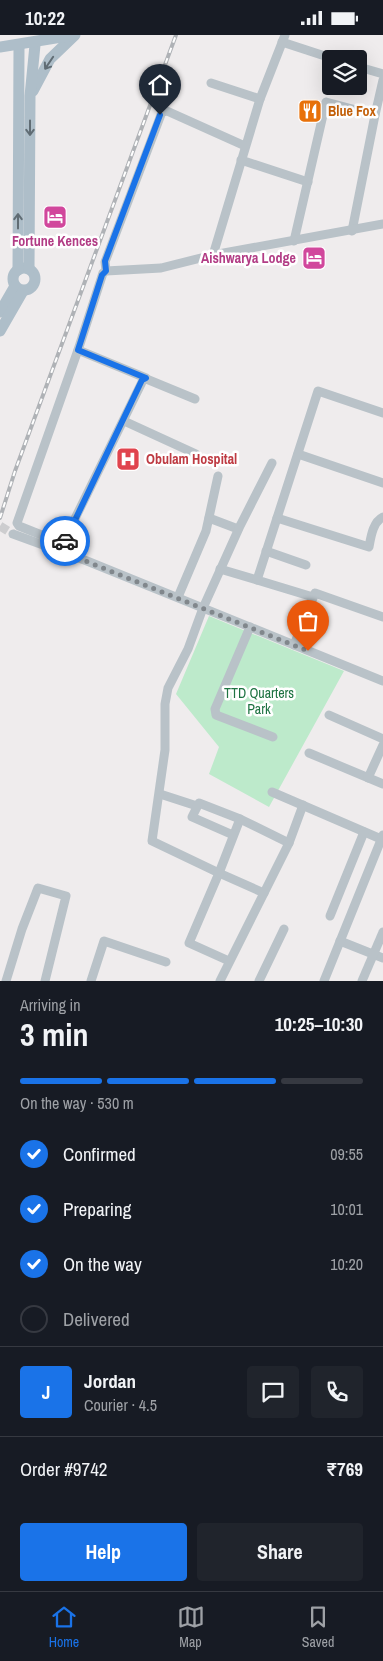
<!DOCTYPE html>
<meta charset="utf-8">
<style>
:root{--surface:#171b24;--page:#20242c;--text:#f1f3f6;--muted:#9ea1a6;--line:#363941;--accent:#1a73e8}
body{margin:0;font-family:"Archivo Narrow",sans-serif;background:var(--page);color:var(--text);height:100vh;display:flex;flex-direction:column;font-size:19px;white-space:nowrap}
*{box-sizing:border-box;margin:0}
p{font-size:16px;color:var(--muted)}
.icon{flex:none;width:28px;height:28px;fill:none;stroke:currentColor;stroke-width:2;stroke-linecap:round;stroke-linejoin:round}
.map{position:relative;height:946px;overflow:hidden}
.side{display:flex;flex-direction:column;background:var(--surface);flex:1}
.side>*{flex:none}
.buttons{position:absolute;left:322px;top:15px;display:grid;gap:10px}
.buttons a{display:grid;place-items:center;width:45px;height:45px;border-radius:5px;background:var(--surface);box-shadow:0 5px 20px #0002;font-size:25px}
.pin{position:absolute;display:grid;place-items:center;width:42px;height:42px;color:#fff;margin:-51px -21px;border-radius:50% 50% 50% 0;rotate:-45deg;box-shadow:0 0 5px #0007}
.pin .icon{rotate:45deg}
.courier{position:absolute;display:grid;place-items:center;width:50px;height:50px;margin:-25px;border:4px solid #1a73e8;border-radius:50%;background:#fff;color:#222;box-shadow:0 1px 6px #0007}
.head em{font-style:normal;font-weight:700}
.head div{display:flex;flex-direction:column-reverse}
.head{display:flex;align-items:center;justify-content:space-between;height:85px;padding:0 20px}
h1{font-size:32px;font-weight:700;line-height:38px}
.bar{display:grid;grid-template-columns:repeat(4,1fr);gap:8px 5px;align-content:center;height:60px;padding:0 20px}
.bar i{height:6px;border-radius:4px;background:var(--line)}
.bar .on{background:var(--accent)}
.bar p{grid-column:span 4}
.line{display:flex;align-items:center;gap:12px;padding:0 20px;border-top:1px solid var(--line)}
.line div{flex:1}
.round{display:grid;place-items:center;flex:none;width:52px;height:52px;border-radius:5px;background:var(--page)}
ol{padding:0 20px;list-style:none}
li{display:flex;align-items:center;gap:15px;height:55px}
li p{margin-inline-start:auto}
li .icon{padding:5px;border-radius:50%;background:var(--accent);color:#fff;stroke-width:4}
li:last-child{color:var(--muted)}
li i{width:28px;height:28px;border:2px solid var(--line);border-radius:50%}
.button{display:flex;gap:10px;margin-top:auto;padding:10px 20px}
.button a{flex:1;height:58px;border-radius:5px;background:var(--accent);color:#fff;font-size:20px;font-weight:700;line-height:58px;text-align:center}
.button a+a{background:var(--page);color:var(--text)}
.status{display:flex;justify-content:space-between;align-items:center;height:35px;padding:0 25px;background:var(--surface);direction:ltr}
.status svg{height:14px;fill:currentColor}
.tabs{display:flex;justify-content:space-around;align-items:center;height:70px;border-top:1px solid var(--line);background:var(--surface);font-size:14px;color:var(--muted)}
.tabs a{display:grid;justify-items:center;gap:2px}
.tabs .on{color:var(--accent)}
.map>svg:first-child{display:block}
.green{fill:#bdeacb}
.lines{fill:none;stroke-linecap:round;stroke-linejoin:round}
.minor-tunnel{stroke:#cdcdcf;stroke-width:9;stroke-dasharray:9 4.5;stroke-linecap:butt}
.minor{stroke:#b9c2c8;stroke-width:9}
.major{stroke:#aebec9;stroke-width:11}
.rail-casing{stroke:#afb2b6;stroke-width:4}
.rail{stroke:#fff;stroke-width:2;stroke-dasharray:5.5;stroke-linecap:butt}
.major-bridge{stroke:#aebec9;stroke-width:11}
.oneway{stroke:#606c74}
.done{stroke:#81878c;stroke-width:5;stroke-dasharray:0 9}
.route{stroke:#1a73e8;stroke-width:6}
.labels{text-anchor:middle;stroke-width:5;stroke-linejoin:round;paint-order:stroke}
.food-label{font-size:14px;font-weight:bold;fill:#c56008;stroke:#fff;text-anchor:start}
.hotel-label{font-size:14px;font-weight:bold;fill:#b23c85;stroke:#fff}
.health-label{font-size:14px;font-weight:bold;fill:#be3a42;stroke:#fff;text-anchor:start}
.park-label{font-size:14px;fill:#1e7342;stroke:#fff}
</style>
<div class="status"><b>10:22</b><svg viewBox="0 0 49 12"><path d="M0 12V9h3v3zM5 12V6h3v6zM10 12V3h3v9zM15 12V0h3v12zM26 1h20v11H26zM47 4h2v5h-2z"/></svg></div>
<div class="map">
<svg width="383" height="946" viewBox="0 0 383 946">
<rect width="100%" height="100%" fill="#efeced"/>
<path class="green" d="M209,581L344,636L269,772L209,739L219,712L176,659Z"/>
<g class="lines">
<path class="minor-tunnel" d="M0,491L13,499"/>
<g class="minor">
<path d="M282,7L334,24"/>
<path d="M359,32L383,39"/>
<path d="M211,48L260,64"/>
<path d="M241,125L308,147"/>
<path d="M352,196L375,80"/>
<path d="M294,206L326,67L375,80L383,45"/>
<path d="M213,220L260,64L285,0"/>
<path d="M106,236L105,227L162,77L167,76L245,111"/>
<path d="M78,315L146,343"/>
<path d="M124,386L196,419"/>
<path d="M298,419L383,448"/>
<path d="M209,483L238,494"/>
<path d="M277,483L369,512C371,501 373,487 383,482"/>
<path d="M13,499L87,526L383,646"/>
<path d="M63,508L144,343L195,364"/>
<path d="M266,516L306,530"/>
<path d="M73,521V515L69,511L19,491L17,488L78,315L103,238L106,236L161,233L213,220L383,189"/>
<path d="M220,534L257,545"/>
<path d="M178,562L206,496L218,441"/>
<path d="M313,562L257,545L318,356L383,378"/>
<path d="M250,592L215,674L216,680L273,702"/>
<path d="M294,610L315,558L383,582"/>
<path d="M329,680L383,704"/>
<path d="M309,718L383,749"/>
<path d="M368,743L383,710"/>
<path d="M272,757L381,804"/>
<path d="M160,759L197,771"/>
<path d="M240,784L219,838L264,858"/>
<path d="M233,800L192,782L199,768L240,784L289,808"/>
<path d="M330,881L364,797"/>
<path d="M340,906L383,923"/>
<path d="M229,926L189,908L219,838L152,806L165,715V669L168,653L188,614L203,573L240,491L272,428"/>
<path d="M6,946L22,894L38,853L66,861L45,946"/>
<path d="M91,946L104,906L166,927"/>
<path d="M220,946L289,808L303,770"/>
<path d="M259,946L284,894"/>
<path d="M324,946L383,800"/>
<path d="M362,946L383,897"/>
</g>
<g class="major">
<path d="M33,56L50,24L75,0"/>
<circle cx="24" cy="244" r="11"/>
<path d="M29,234L30,61L35,10"/>
<path d="M18,235L19,12"/>
<path d="M0,277L15,251"/>
<path d="M0,296L23,256"/>
</g>
<g class="rail-casing">
<path id="rail" d="M0,483L15,436L176,0"/>
</g>
<use href="#rail" class="rail"/>
<path class="major-bridge" d="M0,12L74,0"/>
</g>
<defs><path id="oneway-shaft" d="M-6 0H5M1.5-3L5.5 0L1.5 3" fill="none" stroke-width="1.6" stroke-linecap="round" stroke-linejoin="round" transform="scale(1.25)"/></defs>
<g class="oneway">
<use href="#oneway-shaft" transform="translate(49 28) rotate(124)"/>
<use href="#oneway-shaft" transform="translate(30 93) rotate(90)"/>
<use href="#oneway-shaft" transform="translate(18 186) rotate(-90)"/>
</g>
<g class="lines">
<path class="done" d="M65,506L63,508L73,515V521L308,616"/>
<path class="route" d="M65,506L142,345L146,343L78,315L102,240L106,236L105,226L160,80"/>
</g>
<defs>
<g id="restaurant-square" transform="scale(1.25)"><rect x="-9" y="-9" width="18" height="18" rx="4" fill="#e8710a" stroke="#fff"/><path d="M-5-6h1v4h1v-4h1v4h1v-4h1v5L-1.5 .5V6h-2V.5L-5-1ZM5-6V6H3V1.5H1.5Q1.5-4 5-6Z" fill="#fff"/></g>
<g id="hotel-square" transform="scale(1.25)"><rect x="-9" y="-9" width="18" height="18" rx="4" fill="#d1479c" stroke="#fff"/><path d="M-6-4.5h1.5V1H6V5H4.5V3h-9V5H-6ZM-4 0a1.8 1.8 0 1 1 3.6 0ZM.5 0V-2.5h3Q6-2.5 6 0Z" fill="#fff"/></g>
<g id="hospital-square" transform="scale(1.25)"><rect x="-9" y="-9" width="18" height="18" rx="4" fill="#e0444e" stroke="#fff"/><path d="M-5-5h3v3.5h4V-5h3V5h-3V1.5h-4V5h-3Z" fill="#fff"/></g>
</defs>
<g fill-rule="evenodd">
<use href="#restaurant-square" x="310" y="76"/>
<use href="#hotel-square" x="55" y="182"/>
<use href="#hotel-square" x="314" y="223"/>
<use href="#hospital-square" x="128" y="424"/>
</g>
<g class="labels">
<g class="food-label">
<text x="328" y="81">Blue Fox</text>
</g>
<g class="hotel-label">
<text x="55" y="211">Fortune Kences</text>
<text x="296" y="228" text-anchor="end">Aishwarya Lodge</text>
</g>
<g class="health-label">
<text x="146" y="429">Obulam Hospital</text>
</g>
<g class="park-label">
<text x="259" y="663">TTD Quarters<tspan x="259" dy="16">Park</tspan></text>
</g>
</g>
</svg>
<div class="buttons">
<a><svg class="icon" aria-label="layers" viewBox="0 0 24 24"><path d="M12 4l9 5-9 5-9-5zM3 14l9 5 9-5"/></svg></a>
</div>
<div class="pin" style="left:308px;top:616px;background:#ea580c"><svg class="icon" aria-label="bag" viewBox="0 0 24 24"><path d="M5 8h14l-1 12H6zM9 8a3 3 0 0 1 6 0"/></svg></div>
<div class="pin" style="left:160px;top:80px;background:#1f2937"><svg class="icon" aria-label="home" viewBox="0 0 24 24"><path d="M3 11l9-7 9 7M6 9v11h12V9"/></svg></div>
<div class="courier" style="left:65px;top:506px"><svg class="icon" aria-label="car" viewBox="0 0 24 24"><path d="M5 17H2v-5l4-1 3-4h7l3 4 3 1v5h-3M9 17h6M6 11h13"/><circle cx="7" cy="17" r="2"/><circle cx="17" cy="17" r="2"/></svg></div>
</div>
<section class="side">
<div class="head"><div><h1>3 min</h1><p>Arriving in</p></div><em>10:25–10:30</em></div>
<div class="bar"><i class="on"></i><i class="on"></i><i class="on"></i><i></i><p>On the way · 530 m</p></div>
<ol>
<li><svg class="icon" aria-label="check" viewBox="0 0 24 24"><path d="M5 12l5 5 9-10"/></svg>Confirmed<p>09:55</p></li>
<li><svg class="icon" aria-label="check" viewBox="0 0 24 24"><path d="M5 12l5 5 9-10"/></svg>Preparing<p>10:01</p></li>
<li><svg class="icon" aria-label="check" viewBox="0 0 24 24"><path d="M5 12l5 5 9-10"/></svg>On the way<p>10:20</p></li>
<li><i></i>Delivered</li>
</ol>
<div class="line" style="height:90px"><b class="round" style="background:var(--accent);color:#fff">J</b><div><b>Jordan</b><p>Courier · 4.5</p></div><a class="round"><svg class="icon" aria-label="chat" viewBox="0 0 24 24"><path d="M4 5h16v11H9l-5 4z"/></svg></a><a class="round"><svg class="icon" aria-label="phone" viewBox="0 0 24 24"><path d="M5 4h4l2 5-3 2q2 4 5 5l2-3 5 2v4C11 20 4 13 5 4z"/></svg></a></div>
<div class="line" style="height:65px"><div>Order #9742</div><b>₹769</b></div>
<div class="button"><a>Help</a><a>Share</a></div>
</section>
<nav class="tabs">
<a class="on"><svg class="icon" aria-label="home" viewBox="0 0 24 24"><path d="M3 11l9-7 9 7M6 9v11h12V9"/></svg>Home</a>
<a><svg class="icon" aria-label="map" viewBox="0 0 24 24"><path d="M3 6l6-2 6 2 6-2v14l-6 2-6-2-6 2zM9 4v14M15 6v14"/></svg>Map</a>
<a><svg class="icon" aria-label="saved" viewBox="0 0 24 24"><path d="M7 4h10v16l-5-4-5 4z"/></svg>Saved</a>
</nav>
